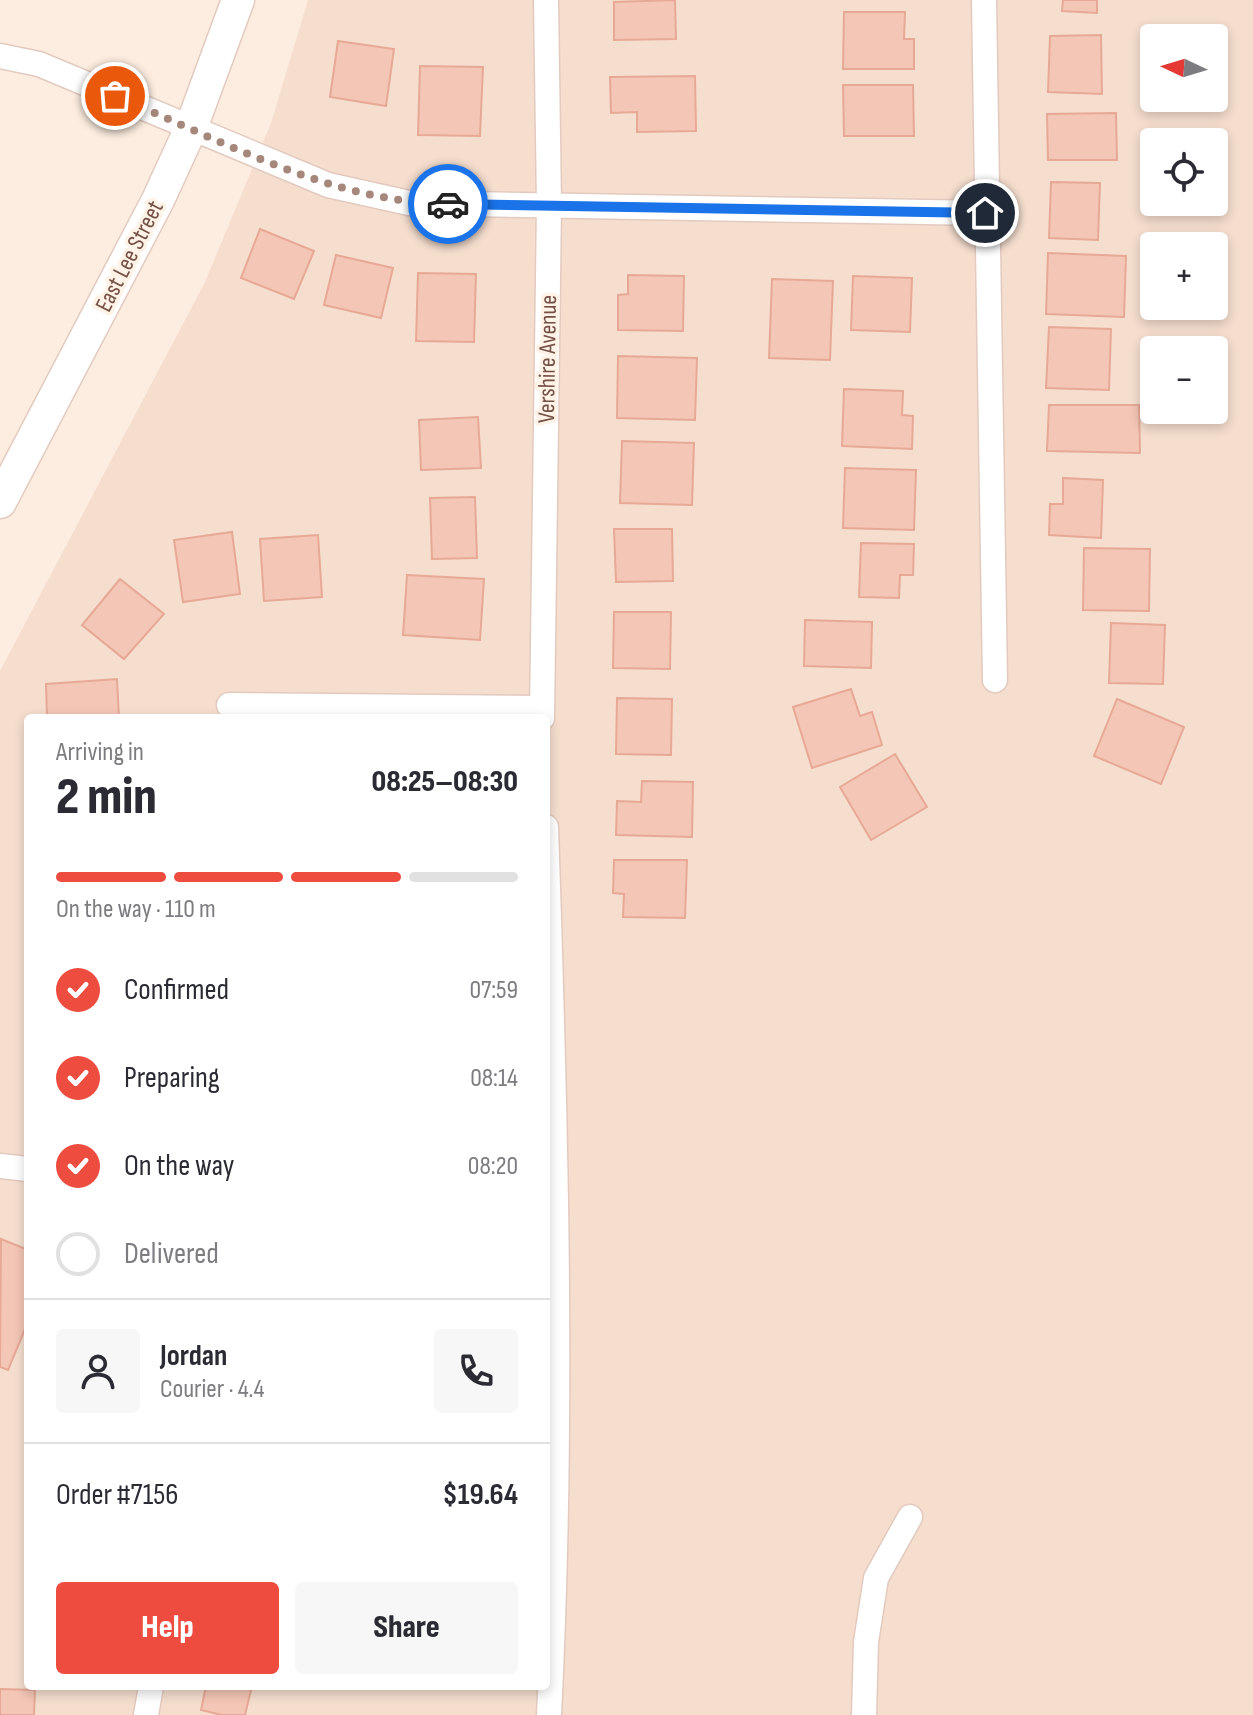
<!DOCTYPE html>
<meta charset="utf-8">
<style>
:root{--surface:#fff;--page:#f7f7f7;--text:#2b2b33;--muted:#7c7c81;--line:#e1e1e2;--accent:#ed4c3f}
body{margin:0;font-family:"Sofia Sans Condensed",sans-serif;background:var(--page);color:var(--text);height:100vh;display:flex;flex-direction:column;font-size:30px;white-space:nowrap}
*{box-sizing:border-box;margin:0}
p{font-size:26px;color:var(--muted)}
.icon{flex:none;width:44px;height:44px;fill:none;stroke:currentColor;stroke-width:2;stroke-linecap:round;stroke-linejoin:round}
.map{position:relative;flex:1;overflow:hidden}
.panel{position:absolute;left:24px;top:714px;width:526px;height:976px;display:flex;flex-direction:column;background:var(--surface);border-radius:8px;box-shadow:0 4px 12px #0003}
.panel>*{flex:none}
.needle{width:52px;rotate:274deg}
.controls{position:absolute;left:1140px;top:24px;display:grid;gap:16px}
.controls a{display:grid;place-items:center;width:88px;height:88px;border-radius:8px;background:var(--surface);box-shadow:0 4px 12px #0003;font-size:40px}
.pin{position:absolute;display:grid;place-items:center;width:68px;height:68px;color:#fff;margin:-34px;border:4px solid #fff;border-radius:50%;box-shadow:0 2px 8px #0007}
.courier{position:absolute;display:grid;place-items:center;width:80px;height:80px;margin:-40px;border:6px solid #1a73e8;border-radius:50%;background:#fff;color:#222;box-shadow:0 2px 10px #0007}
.overview em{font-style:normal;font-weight:800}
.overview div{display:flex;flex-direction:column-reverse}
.overview{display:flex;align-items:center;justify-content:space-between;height:136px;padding:0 32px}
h1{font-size:52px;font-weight:800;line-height:60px}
.bar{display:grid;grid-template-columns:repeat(4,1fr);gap:12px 8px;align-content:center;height:96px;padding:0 32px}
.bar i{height:10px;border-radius:6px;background:var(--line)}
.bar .selected{background:var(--accent)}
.bar p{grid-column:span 4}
.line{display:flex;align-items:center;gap:20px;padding:0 32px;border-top:2px solid var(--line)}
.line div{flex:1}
.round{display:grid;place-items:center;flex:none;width:84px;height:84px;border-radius:8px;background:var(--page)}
ol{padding:0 32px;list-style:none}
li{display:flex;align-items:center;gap:24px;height:88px}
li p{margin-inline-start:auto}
li .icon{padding:8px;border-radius:50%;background:var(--accent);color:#fff;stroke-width:4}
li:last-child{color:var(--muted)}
li i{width:44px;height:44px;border:4px solid var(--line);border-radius:50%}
.cta{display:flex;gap:16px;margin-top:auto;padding:16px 32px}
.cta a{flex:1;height:92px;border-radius:8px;background:var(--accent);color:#fff;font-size:32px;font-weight:800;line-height:92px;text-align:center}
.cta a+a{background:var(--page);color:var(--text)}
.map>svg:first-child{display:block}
.residential{fill:#f5dece;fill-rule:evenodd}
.building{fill:#f4c6b6;stroke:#e7a996;stroke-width:2}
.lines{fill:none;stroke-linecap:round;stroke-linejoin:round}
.minor-casing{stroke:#e3cabf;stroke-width:27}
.tertiary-casing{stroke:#e3cabf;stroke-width:35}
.minor{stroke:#fff;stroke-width:24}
.tertiary{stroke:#fff;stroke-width:32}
.done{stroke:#a5877c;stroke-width:8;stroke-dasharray:0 14.4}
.route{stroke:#1a73e8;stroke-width:10}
.labels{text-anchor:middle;stroke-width:7;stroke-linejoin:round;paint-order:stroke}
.street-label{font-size:24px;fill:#755046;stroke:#fff2e7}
</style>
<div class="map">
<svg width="1253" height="1715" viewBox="0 0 1253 1715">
<rect width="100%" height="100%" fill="#fdede0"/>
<path class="residential" d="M308,0H1253V1715H0V671L205,282L271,123ZM1154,38H1214V98H1154ZM1154,142H1214V202H1154ZM1154,246H1214V306H1154ZM1154,350H1214V410H1154ZM28,718H546V1686H28Z"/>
<g class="building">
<path d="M675,0L676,39L614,40V2Z"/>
<path d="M1063,0H1097V13L1062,11Z"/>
<path d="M844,12H905L904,39H914V69H843Z"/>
<path d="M1101,35L1102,94L1048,92L1050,36Z"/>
<path d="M338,41L394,49L386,106L330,97Z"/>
<path d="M420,66L483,67L480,136L418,135Z"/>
<path d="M695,76L696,131L637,132V112L611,113L610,77Z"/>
<path d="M843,85H913L914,136H844Z"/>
<path d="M1116,113L1117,160H1048L1047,114Z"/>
<path d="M1051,182L1100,183L1098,240L1049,238Z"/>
<path d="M260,229L314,251L294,299L241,278Z"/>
<path d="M1048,253L1126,256L1124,317L1046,314Z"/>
<path d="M336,255L393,268L381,318L324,305Z"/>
<path d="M418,273L476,274L474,342L416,341Z"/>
<path d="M628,275L684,276L683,331L618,330V295L628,294Z"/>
<path d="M853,276L912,278L910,332L851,330Z"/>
<path d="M772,279L833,281L830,360L769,358Z"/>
<path d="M1049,327L1111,329L1109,390L1046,388Z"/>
<path d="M618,356L697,358L695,420L617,418Z"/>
<path d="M844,389L903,391L902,415L913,416L912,449L842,446Z"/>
<path d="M1049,405H1139L1140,453L1047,451Z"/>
<path d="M478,417L481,468L421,470L419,420Z"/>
<path d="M622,441L694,443L692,505L620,503Z"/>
<path d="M845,468L916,470L914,530L843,528Z"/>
<path d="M1063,478L1103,480L1101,538L1049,535L1050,504H1063Z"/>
<path d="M475,497L477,558L432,559L430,498Z"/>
<path d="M614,529H672L673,581L616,582Z"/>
<path d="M232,532L240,594L183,602L174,540Z"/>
<path d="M318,535L322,597L264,601L260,539Z"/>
<path d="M861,543L914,544L913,575H900L899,598L859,597Z"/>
<path d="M1084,548L1150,549L1149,611L1083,610Z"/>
<path d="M407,575L484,579L480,640L403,635Z"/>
<path d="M120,579L164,614L124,659L82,625Z"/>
<path d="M614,612H671L670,669L613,668Z"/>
<path d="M805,620L872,622L871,668L804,666Z"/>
<path d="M1111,623L1165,625L1163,684L1109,683Z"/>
<path d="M117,679L119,718H47L46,684Z"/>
<path d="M851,689L860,716L872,712L882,745L812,768L793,707Z"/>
<path d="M617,698L672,699L671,755L616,754Z"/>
<path d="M1117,699L1184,727L1161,784L1094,756Z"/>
<path d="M895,754L927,807L871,840L840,787Z"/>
<path d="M642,781L693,782L692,837L616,835L617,801L641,802Z"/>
<path d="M614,860H687L685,918L623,917L624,894L613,893Z"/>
<path d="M1,1239L28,1250V1322L8,1370L0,1367Z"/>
<path d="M206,1686H252L245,1715H222L201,1710Z"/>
<path d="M0,1689L35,1690L34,1715H0Z"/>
</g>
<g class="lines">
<g class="minor-casing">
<g id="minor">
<path d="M984,0L995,680"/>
<path d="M0,56L39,64L328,185L409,203L985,213"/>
<path d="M229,705L542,708"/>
<path d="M542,718L549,205L546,0"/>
<path d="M546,827C556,1123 564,1419 549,1715"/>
<path d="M0,1166L28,1169"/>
<path d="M146,1715L151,1686"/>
<path d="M864,1715L866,1642L876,1578L910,1517"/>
</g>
</g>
<g class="tertiary-casing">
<path id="tertiary" d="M0,502L158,200L191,128L238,0"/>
</g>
<use href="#minor" class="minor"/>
<use href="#tertiary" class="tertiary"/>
</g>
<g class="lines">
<path class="done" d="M115,96C222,140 330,202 448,204"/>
<path class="route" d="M448,204L985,213"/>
</g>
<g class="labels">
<g class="street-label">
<text transform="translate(129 256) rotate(-63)" y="8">East Lee Street</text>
<text transform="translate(547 359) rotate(-89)" y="8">Vershire Avenue</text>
</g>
</g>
</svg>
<div class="controls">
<a><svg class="needle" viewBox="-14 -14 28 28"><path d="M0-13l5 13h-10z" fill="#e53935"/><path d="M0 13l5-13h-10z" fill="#7c7c81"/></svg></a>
<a><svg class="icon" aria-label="locate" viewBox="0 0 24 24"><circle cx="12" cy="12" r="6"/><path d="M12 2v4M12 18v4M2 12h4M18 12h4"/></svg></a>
<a>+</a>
<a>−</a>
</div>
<div class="pin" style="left:115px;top:96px;background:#ea580c"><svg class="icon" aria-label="bag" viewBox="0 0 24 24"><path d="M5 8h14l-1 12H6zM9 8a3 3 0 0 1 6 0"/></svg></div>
<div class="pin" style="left:985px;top:213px;background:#1f2937"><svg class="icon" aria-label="home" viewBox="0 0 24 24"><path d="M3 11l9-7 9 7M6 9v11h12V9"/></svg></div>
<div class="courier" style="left:448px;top:204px"><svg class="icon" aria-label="car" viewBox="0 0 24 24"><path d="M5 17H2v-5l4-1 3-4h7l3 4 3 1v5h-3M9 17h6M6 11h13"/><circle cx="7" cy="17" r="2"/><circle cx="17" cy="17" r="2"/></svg></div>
<section class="panel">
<div class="overview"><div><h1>2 min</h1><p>Arriving in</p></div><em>08:25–08:30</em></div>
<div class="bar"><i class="selected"></i><i class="selected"></i><i class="selected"></i><i></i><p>On the way · 110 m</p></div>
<ol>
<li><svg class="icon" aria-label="check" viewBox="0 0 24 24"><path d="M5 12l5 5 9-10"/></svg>Confirmed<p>07:59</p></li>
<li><svg class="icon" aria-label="check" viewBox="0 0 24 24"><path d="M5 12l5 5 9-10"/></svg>Preparing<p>08:14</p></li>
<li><svg class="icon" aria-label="check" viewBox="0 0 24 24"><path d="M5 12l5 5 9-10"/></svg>On the way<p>08:20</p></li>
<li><i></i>Delivered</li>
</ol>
<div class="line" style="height:144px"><a class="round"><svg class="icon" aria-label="person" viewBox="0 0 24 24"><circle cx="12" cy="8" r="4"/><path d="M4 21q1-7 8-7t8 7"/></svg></a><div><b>Jordan</b><p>Courier · 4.4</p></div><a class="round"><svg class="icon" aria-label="phone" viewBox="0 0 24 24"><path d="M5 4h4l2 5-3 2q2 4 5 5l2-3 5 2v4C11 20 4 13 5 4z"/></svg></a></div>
<div class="line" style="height:104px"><div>Order #7156</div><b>$19.64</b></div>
<div class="cta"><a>Help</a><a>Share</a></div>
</section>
</div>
